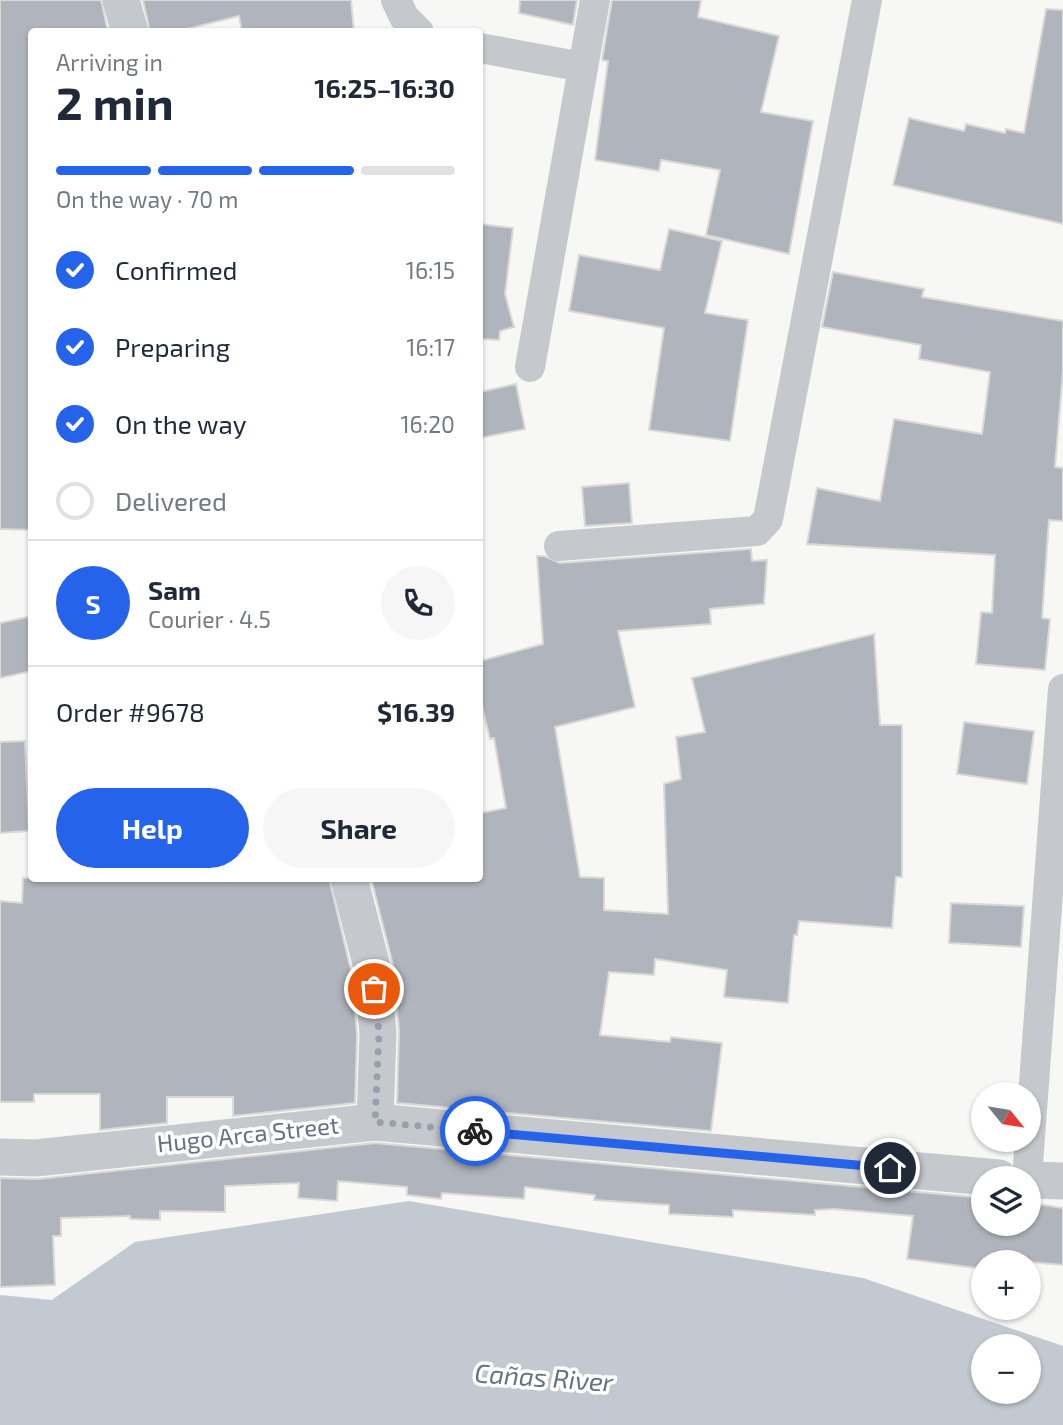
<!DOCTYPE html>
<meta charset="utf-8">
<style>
:root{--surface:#fff;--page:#f6f6f7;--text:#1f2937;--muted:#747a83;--line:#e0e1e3;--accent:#2563eb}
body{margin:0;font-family:"Exo 2",sans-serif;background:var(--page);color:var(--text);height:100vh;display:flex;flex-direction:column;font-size:26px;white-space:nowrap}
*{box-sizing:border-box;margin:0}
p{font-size:23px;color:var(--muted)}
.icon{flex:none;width:38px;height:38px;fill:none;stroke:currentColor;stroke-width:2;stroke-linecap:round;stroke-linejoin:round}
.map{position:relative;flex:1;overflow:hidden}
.side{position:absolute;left:28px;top:28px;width:455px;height:854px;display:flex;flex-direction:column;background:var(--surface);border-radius:7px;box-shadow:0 2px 5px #0004}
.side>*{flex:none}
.needle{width:46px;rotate:120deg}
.fabs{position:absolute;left:971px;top:1082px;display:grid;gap:14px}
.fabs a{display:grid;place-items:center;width:70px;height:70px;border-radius:50%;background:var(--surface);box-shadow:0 2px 5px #0004;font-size:35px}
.pin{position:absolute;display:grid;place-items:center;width:60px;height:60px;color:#fff;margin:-30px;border:4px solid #fff;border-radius:50%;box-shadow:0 2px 7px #0007}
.courier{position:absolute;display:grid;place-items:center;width:70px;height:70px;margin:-35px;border:5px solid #2563eb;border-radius:50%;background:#fff;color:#222;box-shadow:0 2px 9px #0007}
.overview em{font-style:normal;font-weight:700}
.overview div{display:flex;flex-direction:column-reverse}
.overview{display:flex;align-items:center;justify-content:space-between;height:119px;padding:0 28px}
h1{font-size:46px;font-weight:700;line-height:52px}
.bar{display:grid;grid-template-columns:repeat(4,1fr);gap:10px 7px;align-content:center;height:84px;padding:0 28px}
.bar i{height:9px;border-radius:5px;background:var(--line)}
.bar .current{background:var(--accent)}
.bar p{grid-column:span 4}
.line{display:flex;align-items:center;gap:18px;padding:0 28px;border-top:2px solid var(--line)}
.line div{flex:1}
.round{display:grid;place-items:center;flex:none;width:74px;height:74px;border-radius:37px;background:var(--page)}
ol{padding:0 28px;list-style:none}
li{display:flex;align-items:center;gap:21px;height:77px}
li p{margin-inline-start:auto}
li .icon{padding:7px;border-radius:50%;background:var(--accent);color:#fff;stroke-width:4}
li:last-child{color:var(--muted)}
li i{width:38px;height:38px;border:4px solid var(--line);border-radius:50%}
.cta{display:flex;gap:14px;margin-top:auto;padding:14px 28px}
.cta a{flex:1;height:80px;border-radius:42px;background:var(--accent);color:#fff;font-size:28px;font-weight:700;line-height:80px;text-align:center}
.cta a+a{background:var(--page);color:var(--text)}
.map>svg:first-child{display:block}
.water{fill:#c3c9d1;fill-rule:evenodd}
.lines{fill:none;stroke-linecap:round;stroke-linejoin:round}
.river{stroke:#c3c9d1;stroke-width:68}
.building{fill:#b0b5bd;stroke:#d9d9d7;stroke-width:2}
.minor{stroke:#c5c8cc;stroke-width:30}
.tertiary{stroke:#c5c8cc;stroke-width:37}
.done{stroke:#99a0ad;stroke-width:7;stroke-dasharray:0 12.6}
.route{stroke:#2563eb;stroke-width:9}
.labels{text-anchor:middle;stroke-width:7;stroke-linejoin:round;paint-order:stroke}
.street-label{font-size:24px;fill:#667186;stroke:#fff}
.water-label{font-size:26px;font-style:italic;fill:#627382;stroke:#fff}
</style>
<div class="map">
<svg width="1063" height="1425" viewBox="0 0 1063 1425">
<rect width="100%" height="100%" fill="#f7f8f5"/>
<path class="water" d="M409,1201L863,1278L1063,1346V1425H0V1343L10,1329L135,1242ZM984,1346H1029V1391H984Z"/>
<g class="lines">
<path class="river" d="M0,1329L102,1339"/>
</g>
<g class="building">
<path d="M0,0H101L108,32H32V530L0,529Z"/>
<path d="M143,0H351L354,32H242L239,16L175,32H150Z"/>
<path d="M520,0H577L573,25L519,13Z"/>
<path d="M612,0H701L698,17L779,36L761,112L813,121L789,254L706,235L720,170L661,160L659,171L595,160L608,61L602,60Z"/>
<path d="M1046,9L1063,10V224L893,185L909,118L964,131L966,124L1005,133L1006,129L1024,133Z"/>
<path d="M480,224L513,228L505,294L514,327L500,331L499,340L480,339Z"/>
<path d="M669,229L722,241L705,313L748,320L730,441L649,430L664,328L569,311L579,255L660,270Z"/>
<path d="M833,272L924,289L922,297L1063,321V371L1055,467L1063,468V521L1049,520L1042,618L1050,619L1045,670L976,664L981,612L992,613L995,555L807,544L817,488L880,501L894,419L982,434L990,372L919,359L921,345L822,327Z"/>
<path d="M516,384L525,429L480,438V392Z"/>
<path d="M629,483L632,523L585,526L582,487Z"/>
<path d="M751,549L752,561L767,560L764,604L710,609L711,624L618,631L635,707L555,727L580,877L604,878V910L668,914L664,784L681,779L676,737L705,732L692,678L874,634L880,725H902V877H896L892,928L799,921L797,935H794L788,1003L724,997L727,970L655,959L654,975L609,972L600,1035L670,1042L671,1037L722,1043L711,1131L397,1103L399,1031L393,965L371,878H480V813L506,808L494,738L490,739L480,697V661L543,644L537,556H544L560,563Z"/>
<path d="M32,616V671L0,678V623Z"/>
<path d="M964,722L1034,731L1027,784L957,774Z"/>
<path d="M25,741L29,831L0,833V742Z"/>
<path d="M23,878H329L351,971L357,1034L355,1103L233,1116V1097H167V1123L100,1130V1094H34V1102H0V901L22,903Z"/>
<path d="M951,903L1024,906L1021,947L949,943Z"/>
<path d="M375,1143L984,1198V1223H1029V1203L1063,1208V1265L984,1258V1269L907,1259L913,1216L834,1209L815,1210V1215L733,1210V1217L669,1214V1205L594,1200L595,1195L525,1187L524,1199L442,1193L441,1199L407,1195V1187L338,1181L337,1201L298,1198L299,1183L225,1186V1212L160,1211V1220L130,1219V1216L61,1218V1236H53L55,1285L0,1287V1178L38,1179Z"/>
</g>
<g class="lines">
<g class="minor">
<path d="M396,0L404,17L419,32"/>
<path d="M480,48L583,67"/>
<path d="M530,367L595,0"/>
<path d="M559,546L757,531L768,519L867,0"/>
<path d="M1027,1178L1063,689"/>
</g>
<g class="tertiary">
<path d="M121,0L130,32"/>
<path d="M349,878L372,967L378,1033L375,1122"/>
<path d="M0,1157L36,1158L375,1122L999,1178"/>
<path d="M1029,1180L1063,1181"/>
</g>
</g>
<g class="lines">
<path class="done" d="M374,989L379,1033L375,1122L475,1131"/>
<path class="route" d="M475,1131L890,1168"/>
</g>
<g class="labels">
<g class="street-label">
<text transform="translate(248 1135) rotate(-6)" y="8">Hugo Arca Street</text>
</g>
<g class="water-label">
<text transform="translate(544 1378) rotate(4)" y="9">Cañas River</text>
</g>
</g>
</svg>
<div class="fabs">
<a><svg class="needle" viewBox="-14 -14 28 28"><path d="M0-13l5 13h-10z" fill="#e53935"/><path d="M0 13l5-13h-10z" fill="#747a83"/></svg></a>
<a><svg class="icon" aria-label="layers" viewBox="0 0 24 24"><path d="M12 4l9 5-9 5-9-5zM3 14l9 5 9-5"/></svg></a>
<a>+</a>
<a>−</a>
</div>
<div class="pin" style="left:374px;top:989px;background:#ea580c"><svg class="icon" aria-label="bag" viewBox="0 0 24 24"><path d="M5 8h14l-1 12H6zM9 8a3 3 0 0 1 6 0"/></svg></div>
<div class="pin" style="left:890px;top:1168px;background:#1f2937"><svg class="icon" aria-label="home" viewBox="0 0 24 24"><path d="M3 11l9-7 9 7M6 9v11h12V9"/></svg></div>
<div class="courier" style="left:475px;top:1131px"><svg class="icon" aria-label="bike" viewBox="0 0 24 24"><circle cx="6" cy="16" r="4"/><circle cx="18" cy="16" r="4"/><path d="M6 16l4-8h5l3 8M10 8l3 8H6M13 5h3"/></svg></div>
<section class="side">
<div class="overview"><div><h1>2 min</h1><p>Arriving in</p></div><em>16:25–16:30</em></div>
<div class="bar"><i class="current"></i><i class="current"></i><i class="current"></i><i></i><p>On the way · 70 m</p></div>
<ol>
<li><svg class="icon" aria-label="check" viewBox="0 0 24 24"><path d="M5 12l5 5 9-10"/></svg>Confirmed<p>16:15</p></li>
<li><svg class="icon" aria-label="check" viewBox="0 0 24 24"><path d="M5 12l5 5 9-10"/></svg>Preparing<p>16:17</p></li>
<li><svg class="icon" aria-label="check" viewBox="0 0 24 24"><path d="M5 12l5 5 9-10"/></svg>On the way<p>16:20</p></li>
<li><i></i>Delivered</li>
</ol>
<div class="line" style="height:126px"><b class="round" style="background:var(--accent);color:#fff">S</b><div><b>Sam</b><p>Courier · 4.5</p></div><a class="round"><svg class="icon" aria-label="phone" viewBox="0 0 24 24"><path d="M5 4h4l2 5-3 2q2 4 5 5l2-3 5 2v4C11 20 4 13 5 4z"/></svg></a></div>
<div class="line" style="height:91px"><div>Order #9678</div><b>$16.39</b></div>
<div class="cta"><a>Help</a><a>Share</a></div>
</section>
</div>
